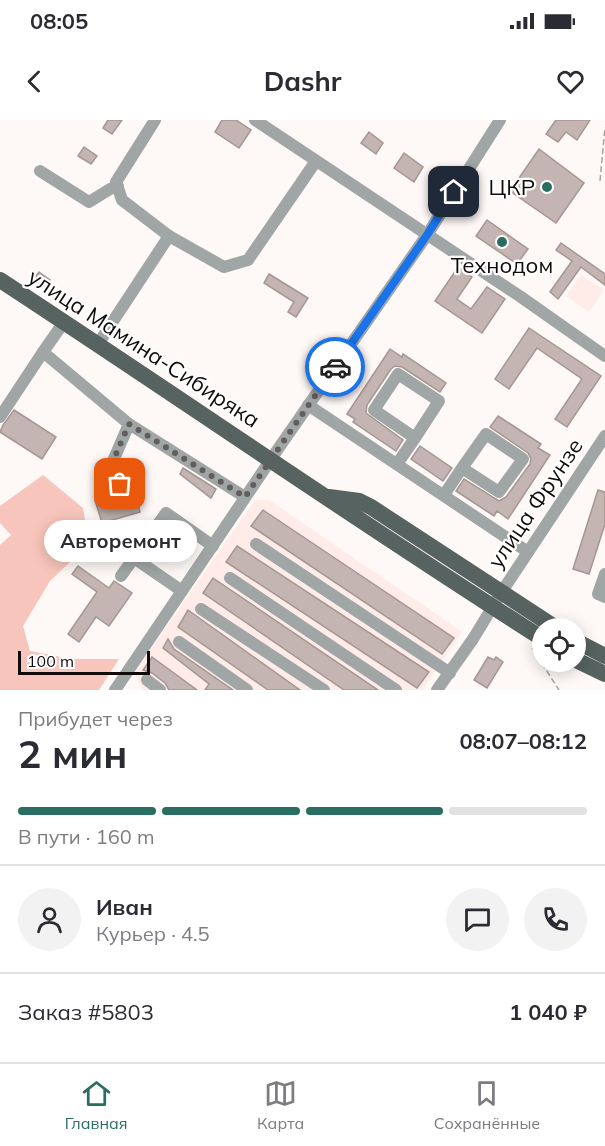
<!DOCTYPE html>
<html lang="ru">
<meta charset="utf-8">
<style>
:root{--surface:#fff;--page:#f2f2f3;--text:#2b2b33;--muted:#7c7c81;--line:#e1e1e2;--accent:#2a6e61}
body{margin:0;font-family:Mulish,sans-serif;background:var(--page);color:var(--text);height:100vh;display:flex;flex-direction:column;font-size:22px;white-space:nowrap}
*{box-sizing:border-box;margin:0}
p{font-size:20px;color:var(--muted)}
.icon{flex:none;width:33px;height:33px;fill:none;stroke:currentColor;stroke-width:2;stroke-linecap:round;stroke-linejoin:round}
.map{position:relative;height:570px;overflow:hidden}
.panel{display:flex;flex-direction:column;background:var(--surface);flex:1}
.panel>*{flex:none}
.buttons{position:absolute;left:532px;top:498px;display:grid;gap:12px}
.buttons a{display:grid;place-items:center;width:54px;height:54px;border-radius:50%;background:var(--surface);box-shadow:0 3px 15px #0003;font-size:30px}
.scale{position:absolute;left:18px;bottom:15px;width:132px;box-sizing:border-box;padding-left:6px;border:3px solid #100b0a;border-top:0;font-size:16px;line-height:21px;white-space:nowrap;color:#100b0a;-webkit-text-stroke:4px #fff;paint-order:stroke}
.pin{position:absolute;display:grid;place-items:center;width:51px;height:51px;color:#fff;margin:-26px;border-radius:12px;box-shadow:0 3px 9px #0006}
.courier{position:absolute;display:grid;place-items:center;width:60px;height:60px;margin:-30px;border:4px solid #1a73e8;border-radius:50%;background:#fff;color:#222;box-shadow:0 2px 8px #0007}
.bubble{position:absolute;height:42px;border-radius:21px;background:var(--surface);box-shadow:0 3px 15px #0003;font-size:20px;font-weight:700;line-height:42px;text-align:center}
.summary em{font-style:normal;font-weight:700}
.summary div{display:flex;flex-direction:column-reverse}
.summary{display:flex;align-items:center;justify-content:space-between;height:102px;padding:0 18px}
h1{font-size:39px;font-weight:700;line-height:45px}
.bar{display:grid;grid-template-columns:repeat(4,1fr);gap:9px 6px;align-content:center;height:72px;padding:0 18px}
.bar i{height:8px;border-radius:4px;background:var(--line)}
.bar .on{background:var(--accent)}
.bar p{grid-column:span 4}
.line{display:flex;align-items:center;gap:15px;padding:0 18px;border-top:2px solid var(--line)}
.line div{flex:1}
.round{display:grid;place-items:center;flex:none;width:63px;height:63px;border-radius:32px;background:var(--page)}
.status{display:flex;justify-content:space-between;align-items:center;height:42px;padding:0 30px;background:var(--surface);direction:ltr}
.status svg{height:16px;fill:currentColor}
header{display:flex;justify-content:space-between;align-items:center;height:78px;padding:0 18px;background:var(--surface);font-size:27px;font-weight:700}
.menu{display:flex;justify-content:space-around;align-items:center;height:84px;border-top:2px solid var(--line);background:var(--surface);font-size:16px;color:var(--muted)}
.menu a{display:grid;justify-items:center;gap:3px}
.menu .on{color:var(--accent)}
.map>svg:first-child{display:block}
.built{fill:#ffebe7}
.green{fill:#f7c5bb}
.building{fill:#c4b5b2;stroke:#a59693;stroke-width:1.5}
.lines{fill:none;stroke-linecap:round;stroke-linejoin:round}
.path{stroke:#a9a3a1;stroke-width:1.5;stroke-dasharray:6 3;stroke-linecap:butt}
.minor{stroke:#a0a6a5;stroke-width:12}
.major{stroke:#576360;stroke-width:16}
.done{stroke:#635e5d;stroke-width:6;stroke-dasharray:0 10.8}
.route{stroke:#1a73e8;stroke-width:8}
.poi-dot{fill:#2a6e61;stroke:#fff;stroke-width:2}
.labels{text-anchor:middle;stroke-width:4.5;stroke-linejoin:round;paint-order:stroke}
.poi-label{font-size:22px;fill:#100b0a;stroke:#fff;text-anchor:end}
.street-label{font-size:22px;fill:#100b0a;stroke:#fff}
</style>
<div class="status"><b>08:05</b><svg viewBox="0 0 49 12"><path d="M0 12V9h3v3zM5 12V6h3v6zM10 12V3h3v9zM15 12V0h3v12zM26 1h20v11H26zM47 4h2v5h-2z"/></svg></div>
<header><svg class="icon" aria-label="back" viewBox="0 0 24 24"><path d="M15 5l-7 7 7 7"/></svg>Dashr<svg class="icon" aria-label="heart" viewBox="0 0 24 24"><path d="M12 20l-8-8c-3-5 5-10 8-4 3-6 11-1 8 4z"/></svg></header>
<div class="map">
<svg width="605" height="570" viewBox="0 0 605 570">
<rect width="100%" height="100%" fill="#fef8f6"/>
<g class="built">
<path d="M581,155L604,170L589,192L566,176Z"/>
<path d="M255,380H269L462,512L422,570H142L134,553Z"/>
</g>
<path class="green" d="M43,355L83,388L89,424L50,461L23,506L30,531L72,539H119L99,570H0V425L11,415L0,403V386Z"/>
<g class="building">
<path d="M108,0H122L112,14L103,8Z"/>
<path d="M222,0H236L251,10L239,28L215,12Z"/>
<path d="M556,0H590L577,20L566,12L558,22L546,14Z"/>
<path d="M369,12L383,23L376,34L361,23Z"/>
<path d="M84,27L97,36L91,44L78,36Z"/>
<path d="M539,29L584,63L556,103L510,71Z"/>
<path d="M404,33L423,47L414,62L394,48Z"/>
<path d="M487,100L528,129L517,144L476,116Z"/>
<path d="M561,123L605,154V165L581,147L558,179L550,172L572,141L556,130Z"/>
<path d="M458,147L472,157L457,179L471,189L487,167L505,179L482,213L435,181Z"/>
<path d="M39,152L50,160L45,167L33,160Z"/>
<path d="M269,154L308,178L296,197L288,192L294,182L264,163Z"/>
<path d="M529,208L601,256L567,307L555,299L582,259L537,228L509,269L495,259Z"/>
<path d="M390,229L402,237L403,234L446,263L440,272L402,247L395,246L391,249L367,285L366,293L403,320L396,331L353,302L355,299L347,294Z"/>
<path d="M14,290L56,317L42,339L0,312L3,305Z"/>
<path d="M498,296L541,324L538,328L550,335L508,399L497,391L494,396L456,371L464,359L499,381L506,377L530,344L531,339L528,333L490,307Z"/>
<path d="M420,326L452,348L443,361L411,339Z"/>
<path d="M183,348L216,369L211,378L180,354Z"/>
<path d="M134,369L140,392L102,403L95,380Z"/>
<path d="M598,370L605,372V404L589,454L573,449Z"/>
<path d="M263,390L454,518L442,534L251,406Z"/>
<path d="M237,426L429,552L417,568L226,442Z"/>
<path d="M78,446L109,468L114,461L132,473L109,506L96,497L79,522L68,514L97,472L72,454Z"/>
<path d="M213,458L378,570H344L203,473Z"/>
<path d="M188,490L300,570H268L178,507Z"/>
<path d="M168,519L174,529L233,570H205L209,564L163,528Z"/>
<path d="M152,537L197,570H169L165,563L152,553L143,550Z"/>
<path d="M488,537L494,540L496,537L503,542L487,568L474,560Z"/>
</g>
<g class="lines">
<g class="path">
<path d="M600,61L605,7"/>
<path d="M532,528L559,570"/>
</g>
<g class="minor">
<path d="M255,0L521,177L605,236"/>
<path d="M40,51L89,82L110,69L118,66"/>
<path d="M169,116L224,147L248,140L316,41"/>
<path d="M64,202L43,232L129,304L245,377"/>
<path d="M98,224L169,116L122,80L116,62L155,0"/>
<path d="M308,285L528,432"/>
<path d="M0,297L43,232"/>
<path d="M397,344L415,318L374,290L398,254L439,281L415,318"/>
<path d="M121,364L113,341L129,304"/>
<path d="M444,375L462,348L499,372L523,339L486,314L462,348"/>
<path d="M256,424L450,553"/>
<path d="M134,438L182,471"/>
<path d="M605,454L598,474L605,477"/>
<path d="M121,456L166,393L213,426"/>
<path d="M230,458L396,570"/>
<path d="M201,489L324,570"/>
<path d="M179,522L247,570"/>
<path d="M147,560L160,570"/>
<path d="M115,570L278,329L427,115L500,0"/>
<path d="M437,570L473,519L501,473L605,316"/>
</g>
<g class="major">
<path d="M0,160C182,279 360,403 543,519"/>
<path d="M329,377L359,381L371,387L556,508"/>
<path d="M576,521L605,536"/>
<path d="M576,540L605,554"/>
</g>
</g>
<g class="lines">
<path class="done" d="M120,364L113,341L129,304L245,377L335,247"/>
<path class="route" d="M335,247L427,115L454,72"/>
</g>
<g class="poi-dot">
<circle cx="547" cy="67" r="6"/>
<circle cx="502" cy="122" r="6"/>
</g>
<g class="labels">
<g class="poi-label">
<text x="535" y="75">ЦКР</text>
<text x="502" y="153" text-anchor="middle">Технодом</text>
</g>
<g class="street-label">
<text transform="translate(144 228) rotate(33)" y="8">улица Мамина-Сибиряка</text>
<text transform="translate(535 383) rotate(-56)" y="8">улица Фрунзе</text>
</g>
</g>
</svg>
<div class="buttons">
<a><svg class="icon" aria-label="locate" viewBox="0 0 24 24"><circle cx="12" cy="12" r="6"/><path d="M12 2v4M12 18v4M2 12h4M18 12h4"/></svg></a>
</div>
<div class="scale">100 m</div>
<div class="pin" style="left:120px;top:364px;background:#ea580c"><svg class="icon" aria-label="bag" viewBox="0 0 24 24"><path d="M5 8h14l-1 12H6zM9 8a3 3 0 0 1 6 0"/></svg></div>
<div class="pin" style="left:454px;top:72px;background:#1f2937"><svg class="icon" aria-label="home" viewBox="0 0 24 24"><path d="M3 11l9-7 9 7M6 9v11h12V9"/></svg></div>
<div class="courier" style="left:335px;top:247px"><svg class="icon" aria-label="car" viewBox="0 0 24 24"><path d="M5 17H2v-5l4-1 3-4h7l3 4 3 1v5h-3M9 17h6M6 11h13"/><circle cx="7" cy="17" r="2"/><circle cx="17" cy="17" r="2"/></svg></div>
<div class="bubble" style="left:44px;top:400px;width:153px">Авторемонт</div>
</div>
<section class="panel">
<div class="summary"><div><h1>2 мин</h1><p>Прибудет через</p></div><em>08:07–08:12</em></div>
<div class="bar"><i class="on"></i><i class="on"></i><i class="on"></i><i></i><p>В пути · 160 m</p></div>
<div class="line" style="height:108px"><a class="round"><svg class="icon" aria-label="person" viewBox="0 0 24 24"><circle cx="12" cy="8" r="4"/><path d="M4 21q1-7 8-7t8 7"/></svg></a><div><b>Иван</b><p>Курьер · 4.5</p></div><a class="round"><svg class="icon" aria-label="chat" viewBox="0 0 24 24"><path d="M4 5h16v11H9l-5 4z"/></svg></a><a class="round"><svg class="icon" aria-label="phone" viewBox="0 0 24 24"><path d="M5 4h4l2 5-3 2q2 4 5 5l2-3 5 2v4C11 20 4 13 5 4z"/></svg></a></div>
<div class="line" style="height:78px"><div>Заказ #5803</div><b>1 040 ₽</b></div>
</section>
<nav class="menu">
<a class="on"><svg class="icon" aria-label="home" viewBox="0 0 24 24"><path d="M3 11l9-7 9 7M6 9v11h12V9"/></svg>Главная</a>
<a><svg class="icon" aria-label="map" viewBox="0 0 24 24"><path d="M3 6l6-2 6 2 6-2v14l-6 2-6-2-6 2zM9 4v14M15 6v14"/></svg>Карта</a>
<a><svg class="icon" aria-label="saved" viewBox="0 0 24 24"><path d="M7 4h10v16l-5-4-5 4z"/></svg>Сохранённые</a>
</nav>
